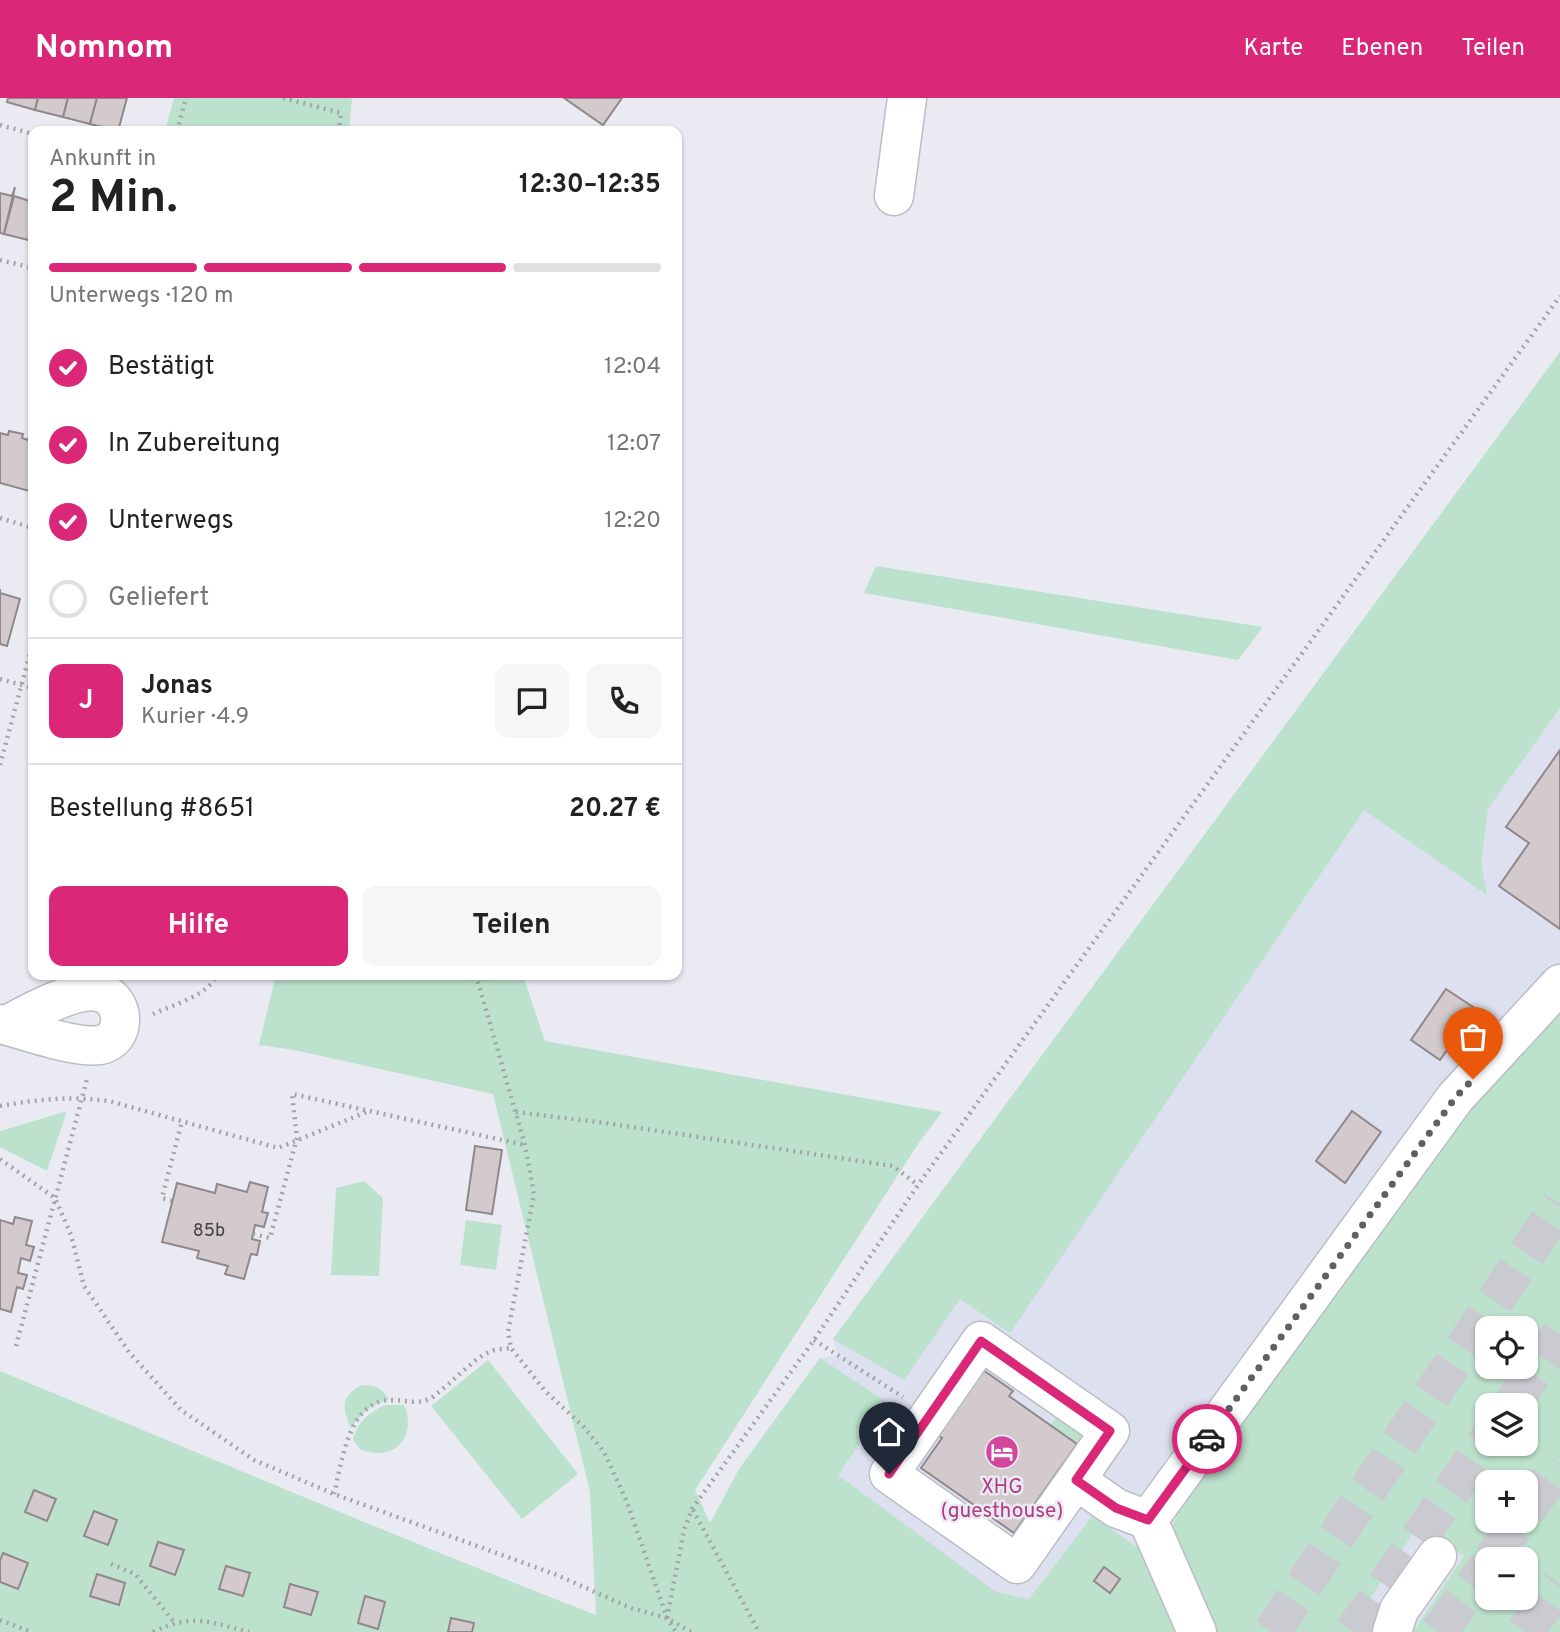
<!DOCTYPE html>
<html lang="de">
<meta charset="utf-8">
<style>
:root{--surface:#fff;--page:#f6f6f6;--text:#222;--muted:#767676;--line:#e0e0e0;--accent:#db2777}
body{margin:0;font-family:Overpass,sans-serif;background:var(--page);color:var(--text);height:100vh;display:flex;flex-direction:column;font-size:26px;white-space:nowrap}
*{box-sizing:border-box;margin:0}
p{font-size:23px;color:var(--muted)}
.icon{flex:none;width:38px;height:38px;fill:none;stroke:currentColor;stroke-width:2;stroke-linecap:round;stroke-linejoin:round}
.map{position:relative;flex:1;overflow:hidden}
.details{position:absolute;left:28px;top:28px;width:654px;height:854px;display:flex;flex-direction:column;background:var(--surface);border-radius:14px;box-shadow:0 2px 5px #0004}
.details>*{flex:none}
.fabs{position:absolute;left:1475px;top:1218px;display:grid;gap:14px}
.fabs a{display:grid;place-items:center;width:63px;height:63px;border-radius:14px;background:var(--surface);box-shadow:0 2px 5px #0004;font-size:35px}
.pin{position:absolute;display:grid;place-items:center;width:60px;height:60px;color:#fff;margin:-72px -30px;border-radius:50% 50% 50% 0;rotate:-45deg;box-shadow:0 0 7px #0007}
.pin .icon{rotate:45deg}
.courier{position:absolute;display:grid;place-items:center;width:70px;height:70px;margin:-35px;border:5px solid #db2777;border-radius:50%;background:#fff;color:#222;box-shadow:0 2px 9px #0007}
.headline em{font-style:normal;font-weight:700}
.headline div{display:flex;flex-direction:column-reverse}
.headline{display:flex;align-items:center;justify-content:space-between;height:119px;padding:0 21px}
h1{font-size:46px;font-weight:700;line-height:52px}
.bar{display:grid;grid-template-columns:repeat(4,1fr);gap:10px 7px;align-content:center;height:84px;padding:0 21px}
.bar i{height:9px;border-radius:5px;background:var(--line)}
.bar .current{background:var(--accent)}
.bar p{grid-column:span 4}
.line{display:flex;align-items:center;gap:18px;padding:0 21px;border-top:2px solid var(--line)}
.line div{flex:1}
.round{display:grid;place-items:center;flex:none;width:74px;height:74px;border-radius:14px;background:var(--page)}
ol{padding:0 21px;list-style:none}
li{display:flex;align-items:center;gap:21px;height:77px}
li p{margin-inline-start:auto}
li .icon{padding:7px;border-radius:50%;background:var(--accent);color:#fff;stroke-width:4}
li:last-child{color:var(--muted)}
li i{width:38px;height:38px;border:4px solid var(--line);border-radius:50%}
.primary-button{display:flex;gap:14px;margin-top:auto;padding:14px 21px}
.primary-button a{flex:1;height:80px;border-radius:14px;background:var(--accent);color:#fff;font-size:28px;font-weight:700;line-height:80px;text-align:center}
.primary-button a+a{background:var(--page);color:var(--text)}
header{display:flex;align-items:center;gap:42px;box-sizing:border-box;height:98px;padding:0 35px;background:var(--accent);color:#fff}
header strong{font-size:33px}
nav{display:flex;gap:38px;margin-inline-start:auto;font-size:24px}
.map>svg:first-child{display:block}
.built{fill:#dde0ee;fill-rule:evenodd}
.green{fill:#bce1cc;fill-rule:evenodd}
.building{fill:#d2cacd;stroke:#90888b;stroke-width:2}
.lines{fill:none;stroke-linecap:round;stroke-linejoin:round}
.minor-tunnel{stroke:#cacbd1;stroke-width:38;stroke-dasharray:38 19;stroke-linecap:butt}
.minor-casing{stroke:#bcbec5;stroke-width:41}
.path{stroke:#a3a4a9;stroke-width:4.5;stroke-dasharray:2 5;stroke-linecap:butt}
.minor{stroke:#fff;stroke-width:38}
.done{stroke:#606064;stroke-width:7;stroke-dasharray:0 12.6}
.route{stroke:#db2777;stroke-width:9}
.labels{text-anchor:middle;stroke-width:5;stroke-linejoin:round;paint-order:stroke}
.number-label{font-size:18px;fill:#444245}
.hotel-label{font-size:21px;fill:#b23c85;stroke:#eaebf2}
</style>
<header>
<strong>Nomnom</strong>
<nav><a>Karte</a><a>Ebenen</a><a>Teilen</a></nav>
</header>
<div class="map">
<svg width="1560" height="1534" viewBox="0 0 1560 1534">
<rect width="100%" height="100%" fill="#eaebf2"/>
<path class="built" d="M1560,254V1534H768L739,1371L820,1260L837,1257L833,1241ZM1488,1230H1526V1269H1488ZM1488,1307H1526V1346H1488ZM1488,1384H1526V1423H1488ZM1488,1461H1526V1500H1488Z"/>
<g class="green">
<path d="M174,0H352L349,33H165Z"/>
<path d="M1560,254V610L1488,711L1481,764L1487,797L1364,712L1010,1235L960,1201L904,1282L833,1241Z"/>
<path d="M876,468L1263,529L1238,562L864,495Z"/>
<path d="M276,877H523L545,943L942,1014L918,1046L695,1392L710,1425L739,1371L820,1260L888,1305L838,1377L996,1494L1029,1501L1092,1418L1144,1454L1181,1534H0V1273C199,1355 396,1439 596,1517L590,1394L493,996L294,952L259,947Z"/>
<path d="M1560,910V1534H1413L1464,1458L1419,1426L1371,1499L1385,1529L1384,1534H1209L1169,1440L1181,1405L1461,1014ZM1488,1230H1526V1269H1488ZM1488,1307H1526V1346H1488ZM1488,1384H1526V1423H1488ZM1488,1461H1526V1500H1488Z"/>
<path d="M67,1013L47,1073L0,1049V1033Z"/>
<path d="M364,1083L383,1100L379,1178L331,1177L336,1090Z"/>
<path d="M466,1122L502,1127L496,1172L460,1167Z"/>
<path d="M488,1262L578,1376L522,1421L431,1308Z"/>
<path d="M362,1287C376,1287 382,1290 389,1302C371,1306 362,1315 351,1330C342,1311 340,1298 362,1287Z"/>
<path d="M384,1307H404C414,1328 405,1355 378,1355C372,1355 366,1353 361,1352L353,1342C357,1324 368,1316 384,1307Z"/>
<path d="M1057,1318L1091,1342L1070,1371L1063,1366L1077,1346L1051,1327Z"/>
</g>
<g class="building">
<path d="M8,0H38L35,12L7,4Z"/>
<path d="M38,0H68L63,19L35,12Z"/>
<path d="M68,0H97L90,26L63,19Z"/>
<path d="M97,0H127L118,33L90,26Z"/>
<path d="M564,0H622L603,27Z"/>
<path d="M15,89L4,136L0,135V95L12,98Z"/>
<path d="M14,98L33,104L32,143L4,136Z"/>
<path d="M9,333L23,336L22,340L28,342L29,338L33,339V394L0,385V335L8,337Z"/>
<path d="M0,491V495L20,501L7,548L0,546Z"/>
<path d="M1560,652V831L1499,788L1529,745L1506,729Z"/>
<path d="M1446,891L1476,911L1440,962L1411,942Z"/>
<path d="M1352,1013L1381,1034L1345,1085L1316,1063Z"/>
<path d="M475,1048L502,1052L492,1116L466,1112Z"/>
<path d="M250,1084L268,1089L262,1114L268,1115L264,1129L255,1127L252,1141L260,1143L257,1157L251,1156L244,1181L225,1176L228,1168L197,1160L199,1153L162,1144L177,1085L215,1095L217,1086L247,1094Z"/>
<path d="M15,1119L32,1123L26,1147L34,1149L30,1163L21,1160L18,1175L27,1177L23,1191L17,1189L11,1214L0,1211V1122L13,1126Z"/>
<path d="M983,1272L1013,1293L1009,1298L1077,1346L1014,1435L921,1370L942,1340L938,1337Z"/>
<path d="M34,1392L56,1401L47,1423L25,1414Z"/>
<path d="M94,1413L117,1422L108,1447L84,1438Z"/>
<path d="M158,1444L184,1452L175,1477L150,1468Z"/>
<path d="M3,1455L28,1465L18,1491L0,1484V1463Z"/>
<path d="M226,1468L250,1475L243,1498L219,1491Z"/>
<path d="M1104,1469L1120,1481L1110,1495L1094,1483Z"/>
<path d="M97,1476L125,1485L119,1507L90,1498Z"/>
<path d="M290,1486L318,1494L311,1517L284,1509Z"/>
<path d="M365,1498L385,1504L378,1531L358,1525Z"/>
<path d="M451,1520L474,1525L472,1534H448Z"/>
</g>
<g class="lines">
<g class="minor-tunnel">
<path d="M1511,1307L1560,1236"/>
<path d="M1526,1413L1560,1366"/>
<path d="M1492,1461L1519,1423"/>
<path d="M1272,1534L1560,1106"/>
<path d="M1353,1534L1488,1341"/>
<path d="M1439,1534L1488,1467"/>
<path d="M1525,1534L1560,1486"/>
</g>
<g class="minor-casing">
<g id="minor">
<path d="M894,98L907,0"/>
<path d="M0,926C26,932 75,951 100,947C127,942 126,903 102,895C79,887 27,916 7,927"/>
<path d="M1076,1382L1017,1466L889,1376L981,1243L1110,1333L1076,1382L1116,1410L1148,1422L1197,1534"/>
<path d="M1148,1422L1455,1000L1560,886"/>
<path d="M1392,1534L1399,1512L1437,1458"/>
</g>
</g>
<g class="path">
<path d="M283,0L341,15L339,33"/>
<path d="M0,27L33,36"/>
<path d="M177,33L186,0"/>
<path d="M0,162L33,170"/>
<path d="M0,420L33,430"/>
<path d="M0,581L33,590"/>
<path d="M0,667L33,544"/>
<path d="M476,877L525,1047L534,1096L508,1234L511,1250L545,1293L583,1328L604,1354L627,1404L667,1520L676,1534"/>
<path d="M153,916C172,907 210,897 216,877"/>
<path d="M0,1008C40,1001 69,998 109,1003L278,1050L369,1013"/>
<path d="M516,1014L605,1025L893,1068L918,1087"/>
<path d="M0,1061L55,1100L71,1137L84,1188L129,1254L181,1312L254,1362L334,1396L557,1477L631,1510L667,1520L691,1534"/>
<path d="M172,1103L162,1100L182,1023"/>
<path d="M253,1136L270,1140L297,1040L292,996L525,1047"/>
<path d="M814,1242L903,1299"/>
<path d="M16,1248L87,981"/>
<path d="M334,1396C342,1365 348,1301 392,1302C407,1302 420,1308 434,1298C452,1285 469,1264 489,1254C495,1251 504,1251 511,1250"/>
<path d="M693,1412L759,1534"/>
<path d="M111,1466L135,1476L174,1524"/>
<path d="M667,1520L684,1432L692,1411L814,1242L918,1087L1560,198"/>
<path d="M0,1522L31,1534"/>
<path d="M153,1534C192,1515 209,1524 249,1534"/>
</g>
<use href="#minor" class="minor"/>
</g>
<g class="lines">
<path class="done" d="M1207,1341L1455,1000L1473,981"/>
<path class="route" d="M889,1376L981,1243L1110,1333L1076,1382L1116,1410L1148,1422L1207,1341"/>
</g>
<defs>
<g id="hotel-disc" transform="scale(1.75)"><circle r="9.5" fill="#d1479c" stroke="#eaebf2"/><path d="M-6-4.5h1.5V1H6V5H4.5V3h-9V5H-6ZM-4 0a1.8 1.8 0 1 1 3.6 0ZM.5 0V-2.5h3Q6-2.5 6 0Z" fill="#fff"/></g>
</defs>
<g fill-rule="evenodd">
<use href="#hotel-disc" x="1002" y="1354"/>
</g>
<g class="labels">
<g class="number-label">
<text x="209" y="1138">85b</text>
</g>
<g class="hotel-label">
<text x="1002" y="1395">XHG<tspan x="1002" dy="24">(guesthouse)</tspan></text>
</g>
</g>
</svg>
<div class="fabs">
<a><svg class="icon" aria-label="locate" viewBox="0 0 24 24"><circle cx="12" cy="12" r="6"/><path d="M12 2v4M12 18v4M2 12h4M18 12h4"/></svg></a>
<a><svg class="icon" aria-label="layers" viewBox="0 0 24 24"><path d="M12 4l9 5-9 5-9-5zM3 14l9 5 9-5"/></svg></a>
<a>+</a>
<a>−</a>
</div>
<div class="pin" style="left:1473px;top:981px;background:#ea580c"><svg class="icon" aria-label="bag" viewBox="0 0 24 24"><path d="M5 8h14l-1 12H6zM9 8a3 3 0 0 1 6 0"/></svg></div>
<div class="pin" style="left:889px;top:1376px;background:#1f2937"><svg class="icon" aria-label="home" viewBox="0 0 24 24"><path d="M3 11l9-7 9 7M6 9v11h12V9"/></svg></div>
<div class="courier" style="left:1207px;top:1341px"><svg class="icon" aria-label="car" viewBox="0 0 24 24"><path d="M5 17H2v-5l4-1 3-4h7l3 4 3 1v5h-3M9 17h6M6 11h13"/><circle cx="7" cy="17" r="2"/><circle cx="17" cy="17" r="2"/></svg></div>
<section class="details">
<div class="headline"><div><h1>2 Min.</h1><p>Ankunft in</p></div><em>12:30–12:35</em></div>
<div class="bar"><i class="current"></i><i class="current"></i><i class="current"></i><i></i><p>Unterwegs · 120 m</p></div>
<ol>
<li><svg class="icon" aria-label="check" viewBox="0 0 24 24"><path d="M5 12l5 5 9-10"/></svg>Bestätigt<p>12:04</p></li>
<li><svg class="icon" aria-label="check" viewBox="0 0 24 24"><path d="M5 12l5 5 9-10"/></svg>In Zubereitung<p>12:07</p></li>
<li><svg class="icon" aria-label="check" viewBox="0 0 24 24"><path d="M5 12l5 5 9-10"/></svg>Unterwegs<p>12:20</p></li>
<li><i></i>Geliefert</li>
</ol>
<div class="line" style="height:126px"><b class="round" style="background:var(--accent);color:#fff">J</b><div><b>Jonas</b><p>Kurier · 4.9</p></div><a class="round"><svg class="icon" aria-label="chat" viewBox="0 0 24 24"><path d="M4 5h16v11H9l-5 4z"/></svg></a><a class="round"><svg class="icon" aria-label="phone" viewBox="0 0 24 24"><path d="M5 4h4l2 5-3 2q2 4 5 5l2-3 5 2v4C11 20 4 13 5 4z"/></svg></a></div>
<div class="line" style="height:91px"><div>Bestellung #8651</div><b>20.27 €</b></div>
<div class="primary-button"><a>Hilfe</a><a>Teilen</a></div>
</section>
</div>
